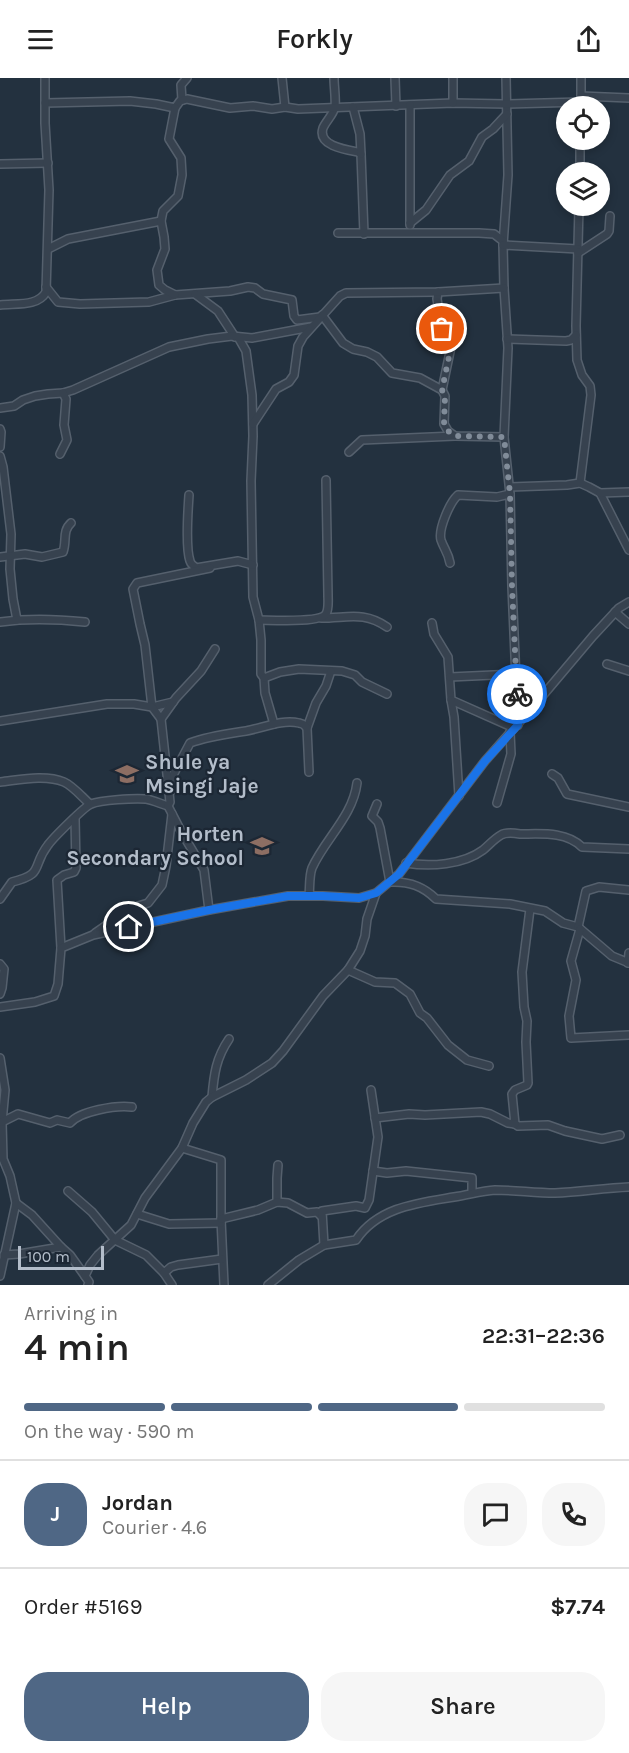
<!DOCTYPE html>
<meta charset="utf-8">
<style>
:root{--surface:#fff;--page:#f6f6f6;--text:#222;--muted:#767676;--line:#e0e0e0;--accent:#4f6785}
body{margin:0;font-family:Karla,sans-serif;background:var(--page);color:var(--text);height:100vh;display:flex;flex-direction:column;font-size:22px;white-space:nowrap}
*{box-sizing:border-box;margin:0}
p{font-size:20px;color:var(--muted)}
.icon{flex:none;width:33px;height:33px;fill:none;stroke:currentColor;stroke-width:2;stroke-linecap:round;stroke-linejoin:round}
.map{position:relative;height:1207px;overflow:hidden}
.sheet{display:flex;flex-direction:column;background:var(--surface);flex:1}
.sheet>*{flex:none}
.fabs{position:absolute;left:556px;top:18px;display:grid;gap:12px}
.fabs a{display:grid;place-items:center;width:54px;height:54px;border-radius:50%;background:var(--surface);box-shadow:0 3px 9px #0003;font-size:30px}
.scale{position:absolute;left:18px;bottom:15px;width:86px;box-sizing:border-box;padding-left:6px;border:3px solid #b3bdca;border-top:0;font-size:16px;line-height:21px;white-space:nowrap;color:#b3bdca;-webkit-text-stroke:4px #1c2734;paint-order:stroke}
.pin{position:absolute;display:grid;place-items:center;width:51px;height:51px;color:#fff;margin:-26px;border:3px solid #fff;border-radius:50%;box-shadow:0 2px 6px #0007}
.courier{position:absolute;display:grid;place-items:center;width:60px;height:60px;margin:-30px;border:4px solid #1a73e8;border-radius:50%;background:#fff;color:#222;box-shadow:0 2px 8px #0007}
.summary em{font-style:normal;font-weight:600}
.summary div{display:flex;flex-direction:column-reverse}
.summary{display:flex;align-items:center;justify-content:space-between;height:102px;padding:0 24px}
h1{font-size:39px;font-weight:600;line-height:45px}
.bar{display:grid;grid-template-columns:repeat(4,1fr);gap:9px 6px;align-content:center;height:72px;padding:0 24px}
.bar i{height:8px;border-radius:4px;background:var(--line)}
.bar .selected{background:var(--accent)}
.bar p{grid-column:span 4}
.line{display:flex;align-items:center;gap:15px;padding:0 24px;border-top:2px solid var(--line)}
.line div{flex:1}
.round{display:grid;place-items:center;flex:none;width:63px;height:63px;border-radius:24px;background:var(--page)}
.primary-button{display:flex;gap:12px;margin-top:auto;padding:12px 24px}
.primary-button a{flex:1;height:69px;border-radius:24px;background:var(--accent);color:#fff;font-size:24px;font-weight:600;line-height:69px;text-align:center}
.primary-button a+a{background:var(--page);color:var(--text)}
header{display:flex;justify-content:space-between;align-items:center;height:78px;padding:0 24px;background:var(--surface);font-size:27px;font-weight:600}
.map>svg:first-child{display:block}
.lines{fill:none;stroke-linecap:round;stroke-linejoin:round}
.minor-casing{stroke:#55606d;stroke-width:10}
.minor{stroke:#37424f;stroke-width:7}
.done{stroke:#818c99;stroke-width:6;stroke-dasharray:0 10.8}
.route{stroke:#1a73e8;stroke-width:8}
.labels{text-anchor:middle;stroke-width:4.5;stroke-linejoin:round;paint-order:stroke}
.poi-label{font-size:21px;font-weight:bold;fill:#b3bdca;stroke:#1c2734;text-anchor:start}
</style>
<header><svg class="icon" aria-label="menu" viewBox="0 0 24 24"><path d="M4 6h16M4 12h16M4 18h16"/></svg>Forkly<svg class="icon" aria-label="share" viewBox="0 0 24 24"><path d="M12 15V3M7 8l5-5 5 5M5 13v7h14v-7"/></svg></header>
<div class="map">
<svg width="629" height="1207" viewBox="0 0 629 1207">
<rect width="100%" height="100%" fill="#23313f"/>
<g class="lines">
<g class="minor-casing">
<g id="minor">
<path d="M282,0L285,29"/>
<path d="M334,0C334,9 336,20 335,29C333,37 326,43 323,50C317,68 347,72 358,74L361,76L364,156"/>
<path d="M395,0L396,28"/>
<path d="M506,0L508,97L503,167L504,210L508,270L504,359L510,416L512,509L518,647"/>
<path d="M581,18L629,20"/>
<path d="M581,21V0"/>
<path d="M182,22L181,7L187,0"/>
<path d="M45,25L130,23L156,26L175,30L180,23L187,21L230,30L253,28L272,31L285,29L298,31L453,25L506,26L581,24"/>
<path d="M453,25V0"/>
<path d="M353,29L360,56L361,76"/>
<path d="M0,86L48,85"/>
<path d="M580,94V62"/>
<path d="M579,128L576,248L577,282L582,297L590,308L591,317L580,405"/>
<path d="M410,145L426,132L450,97L469,83L482,59L493,51L507,36"/>
<path d="M410,147V27"/>
<path d="M338,155H479L494,156L503,163"/>
<path d="M503,167L578,171"/>
<path d="M48,171L68,161L161,143"/>
<path d="M578,175L607,156L609,153L610,138"/>
<path d="M46,209L58,224L80,226L149,224L175,217L230,213L248,209L255,210L263,216L292,222L294,238L297,242L320,239"/>
<path d="M438,214L437,221L442,251L448,260L451,269L442,312"/>
<path d="M195,216L218,233L235,259"/>
<path d="M175,217L165,212L159,207L157,192L165,171L164,159L161,143L163,133L178,118L182,97L181,80L169,61L175,30"/>
<path d="M0,227C15,225 38,229 46,214L49,112L45,45V0"/>
<path d="M322,237L343,265L353,271L367,274L377,279L392,295L420,300L442,312L445,318L444,346L448,353L455,358L504,359"/>
<path d="M238,259L246,273L252,317L253,358L251,403L253,519L259,542L261,562V596L264,600L265,615L274,646"/>
<path d="M507,261L566,263L571,262L576,257"/>
<path d="M0,330L14,328L23,322L35,318L48,316L63,315L73,312L169,269L208,261L232,258L252,260L311,249"/>
<path d="M253,346L276,311L289,304L294,297L298,268L303,259L340,218L346,215L438,214L504,210"/>
<path d="M0,351L1,354L0,369"/>
<path d="M349,374L362,362L455,358"/>
<path d="M60,376L67,362L64,347L66,321L63,315"/>
<path d="M0,378L3,389L11,456L10,491L13,521L17,542"/>
<path d="M510,409L567,407L580,405L589,409L600,415L629,472"/>
<path d="M600,415L629,414"/>
<path d="M189,417C188,434 185,468 190,483C191,487 193,487 196,490L238,483L253,487"/>
<path d="M0,479L25,476L42,479L63,474C67,463 62,453 71,445"/>
<path d="M450,485C448,474 444,471 441,462C438,451 450,424 458,417L497,419L510,416"/>
<path d="M615,534L629,546"/>
<path d="M321,540C348,540 364,533 387,549"/>
<path d="M259,542C271,542 320,545 326,536C329,531 328,523 328,517L326,402"/>
<path d="M0,544C29,540 56,541 85,544"/>
<path d="M432,545L434,556L448,579L451,622L514,650"/>
<path d="M607,586L629,593"/>
<path d="M450,599L516,596"/>
<path d="M264,600L280,594L299,591L342,593L355,597L362,604L387,616"/>
<path d="M451,622L454,639L459,718"/>
<path d="M173,624L152,629L145,567L140,546L133,511L137,505L210,490"/>
<path d="M0,643L107,626H134L152,629L161,641"/>
<path d="M307,650L316,625L326,608L331,593"/>
<path d="M552,696L558,700L567,716L629,729"/>
<path d="M0,704C19,702 45,696 64,704C73,708 82,719 90,726"/>
<path d="M171,713L172,699L190,665C209,658 227,656 246,653C263,650 282,641 299,645C304,646 303,646 307,650L309,694"/>
<path d="M497,725L511,676L510,654"/>
<path d="M377,726L372,738L378,744L380,750L390,804C409,803 423,808 436,821L510,826L545,833L563,845L578,849L612,878L629,885"/>
<path d="M406,785C430,789 463,787 483,772C489,767 494,761 501,757C506,754 514,755 520,756C540,756 566,753 582,769L629,771"/>
<path d="M309,818C310,809 309,798 312,790C325,761 353,738 357,705"/>
<path d="M0,821L12,804C45,796 31,789 48,767C53,760 84,729 91,726C101,722 134,720 146,721C153,722 161,726 168,728"/>
<path d="M530,831L522,894L524,929L527,943L526,964L528,1005L527,1007L515,1012L512,1016L515,1046L518,1048L548,1047L565,1053L602,1061L620,1057"/>
<path d="M209,832L204,792L182,755L168,728L170,724L161,641L176,620L201,593L215,571"/>
<path d="M578,849L586,813L599,809L629,812"/>
<path d="M580,851L571,883L576,902L569,938L571,960L629,957"/>
<path d="M95,855L118,839L135,829L148,825L162,807L166,788L172,736"/>
<path d="M61,870L57,802L64,797L74,794L76,790L75,740"/>
<path d="M628,885L629,875"/>
<path d="M0,886L4,891L2,910L0,916"/>
<path d="M348,892L375,904L395,905L410,916L420,935L427,940L448,967L467,982L489,988"/>
<path d="M0,929L35,924L54,918L58,906L61,870L93,857L209,832L288,818H323L359,820L376,815L399,796L485,683L539,622L593,558L619,530L629,524"/>
<path d="M0,980L5,1012L2,1044L3,1081L10,1098L16,1125L0,1198"/>
<path d="M212,1019C214,996 216,980 229,961"/>
<path d="M375,1040L409,1036L425,1037L481,1034L490,1036L508,1045L515,1046"/>
<path d="M2,1044L18,1036L50,1045L57,1042L70,1045C80,1033 116,1027 132,1029"/>
<path d="M182,1070L221,1082V1141L224,1207"/>
<path d="M373,1093L387,1095L406,1093L472,1100V1115"/>
<path d="M68,1113L92,1134L115,1162L146,1177L164,1195L172,1207"/>
<path d="M277,1124V1100L278,1087"/>
<path d="M16,1125L32,1137L61,1169"/>
<path d="M137,1136L169,1146L221,1145"/>
<path d="M221,1141L258,1132L277,1124L288,1125L307,1135L317,1134L321,1138"/>
<path d="M324,1167L322,1133L356,1128L365,1130L369,1122L378,1059L371,1012"/>
<path d="M4,1177L19,1176L61,1169L70,1177L85,1198"/>
<path d="M164,1195L171,1189L178,1187L222,1181"/>
<path d="M88,1207L89,1204L85,1198L90,1187L98,1177L131,1147L145,1120L182,1070L193,1045L206,1024L212,1019L246,1002L272,985L283,973L323,918L348,892L360,873L365,858L367,841L376,815"/>
<path d="M268,1207L299,1182L324,1167L356,1162C378,1129 418,1125 454,1119C468,1117 481,1113 495,1112C515,1112 535,1115 555,1115C580,1114 604,1110 629,1109"/>
</g>
</g>
<use href="#minor" class="minor"/>
</g>
<g class="lines">
<path class="done" d="M442,251L448,260L451,269L442,312L445,318L444,346L448,353L455,358L504,359L510,416L512,509L517,616"/>
<path class="route" d="M129,849L209,832L288,818H323L359,820L376,815L399,796L485,683L518,647L517,616"/>
</g>
<defs>
<g id="school-bare" transform="scale(1.8)"><path d="M0-5L7-2L0 1L-7-2ZM-4 1L0 2.5L4 1V4Q0 6-4 4Z" fill="#8d6e63" stroke="#1c2734" stroke-width="2.5" paint-order="stroke"/></g>
</defs>
<g fill-rule="evenodd">
<use href="#school-bare" x="127" y="696"/>
<use href="#school-bare" x="262" y="768"/>
</g>
<g class="labels">
<g class="poi-label">
<text x="145" y="691">Shule ya<tspan x="145" dy="24">Msingi Jaje</tspan></text>
<text x="244" y="763" text-anchor="end">Horten<tspan x="244" dy="24">Secondary School</tspan></text>
</g>
</g>
</svg>
<div class="fabs">
<a><svg class="icon" aria-label="locate" viewBox="0 0 24 24"><circle cx="12" cy="12" r="6"/><path d="M12 2v4M12 18v4M2 12h4M18 12h4"/></svg></a>
<a><svg class="icon" aria-label="layers" viewBox="0 0 24 24"><path d="M12 4l9 5-9 5-9-5zM3 14l9 5 9-5"/></svg></a>
</div>
<div class="scale">100 m</div>
<div class="pin" style="left:442px;top:251px;background:#ea580c"><svg class="icon" aria-label="bag" viewBox="0 0 24 24"><path d="M5 8h14l-1 12H6zM9 8a3 3 0 0 1 6 0"/></svg></div>
<div class="pin" style="left:129px;top:849px;background:#1f2937"><svg class="icon" aria-label="home" viewBox="0 0 24 24"><path d="M3 11l9-7 9 7M6 9v11h12V9"/></svg></div>
<div class="courier" style="left:517px;top:616px"><svg class="icon" aria-label="bike" viewBox="0 0 24 24"><circle cx="6" cy="16" r="4"/><circle cx="18" cy="16" r="4"/><path d="M6 16l4-8h5l3 8M10 8l3 8H6M13 5h3"/></svg></div>
</div>
<section class="sheet">
<div class="summary"><div><h1>4 min</h1><p>Arriving in</p></div><em>22:31–22:36</em></div>
<div class="bar"><i class="selected"></i><i class="selected"></i><i class="selected"></i><i></i><p>On the way · 590 m</p></div>
<div class="line" style="height:108px"><b class="round" style="background:var(--accent);color:#fff">J</b><div><b>Jordan</b><p>Courier · 4.6</p></div><a class="round"><svg class="icon" aria-label="chat" viewBox="0 0 24 24"><path d="M4 5h16v11H9l-5 4z"/></svg></a><a class="round"><svg class="icon" aria-label="phone" viewBox="0 0 24 24"><path d="M5 4h4l2 5-3 2q2 4 5 5l2-3 5 2v4C11 20 4 13 5 4z"/></svg></a></div>
<div class="line" style="height:78px"><div>Order #5169</div><b>$7.74</b></div>
<div class="primary-button"><a>Help</a><a>Share</a></div>
</section>
